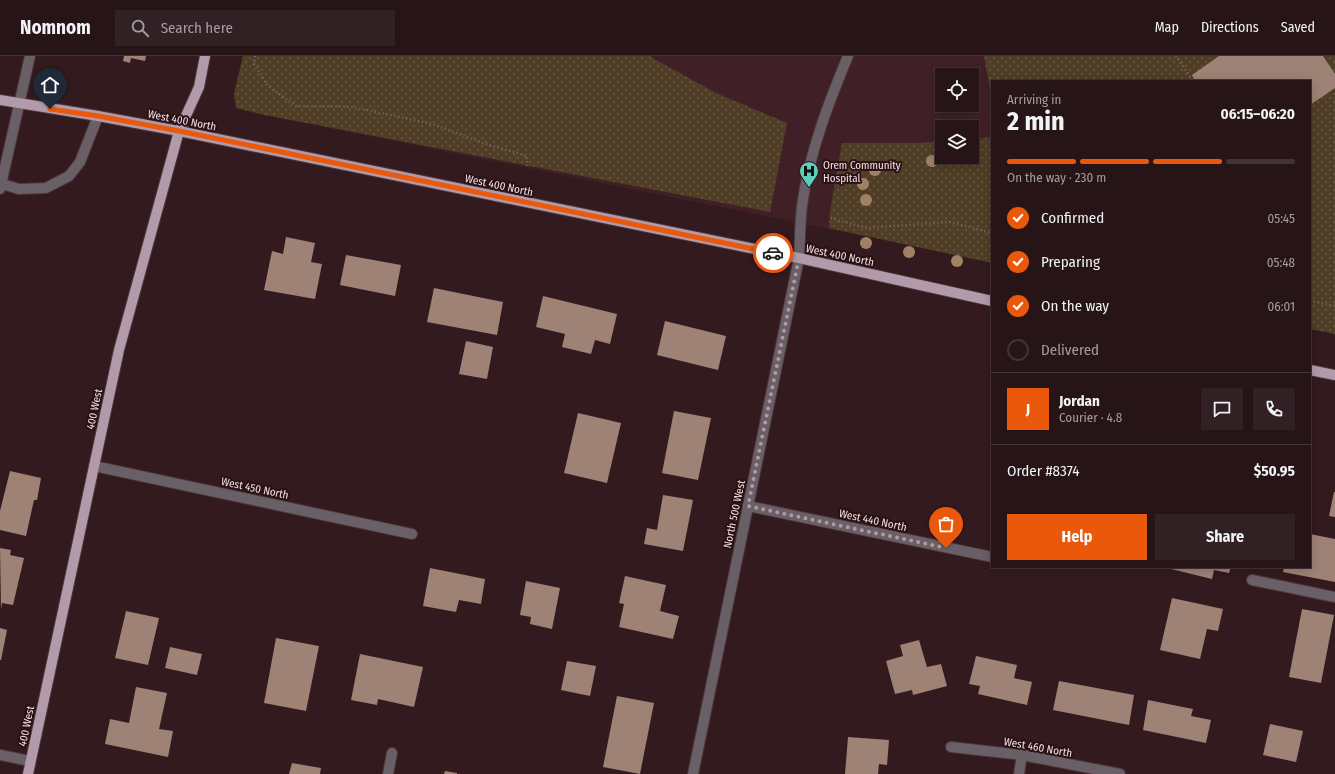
<!DOCTYPE html>
<meta charset="utf-8">
<style>
:root{--surface:#261417;--page:#322124;--text:#f1f3f6;--muted:#a49ea1;--line:#423336;--accent:#ea580c}
body{margin:0;font-family:"Fira Sans Condensed",sans-serif;background:var(--page);color:var(--text);height:100vh;display:flex;flex-direction:column;font-size:15px;white-space:nowrap}
*{box-sizing:border-box;margin:0}
p{font-size:13px;color:var(--muted)}
.icon{flex:none;width:22px;height:22px;fill:none;stroke:currentColor;stroke-width:2;stroke-linecap:round;stroke-linejoin:round}
.map{position:relative;flex:1;overflow:hidden}
.panel{position:absolute;left:991px;top:24px;width:320px;height:488px;display:flex;flex-direction:column;background:var(--surface);border-radius:0px;box-shadow:0 2px 10px #0003,0 0 0 1px var(--line)}
.panel>*{flex:none}
.tools{position:absolute;left:935px;top:12px;display:grid;gap:8px}
.tools a{display:grid;place-items:center;width:44px;height:44px;border-radius:0px;background:var(--surface);box-shadow:0 2px 10px #0003,0 0 0 1px var(--line);font-size:20px}
.pin{position:absolute;display:grid;place-items:center;width:34px;height:34px;color:#fff;margin:-41px -17px;border-radius:50% 50% 50% 0;rotate:-45deg;box-shadow:0 0 4px #0007}
.pin .icon{rotate:45deg}
.courier{position:absolute;display:grid;place-items:center;width:40px;height:40px;margin:-20px;border:3px solid #ea580c;border-radius:50%;background:#fff;color:#222;box-shadow:0 1px 5px #0007}
.overview em{font-style:normal;font-weight:700}
.overview div{display:flex;flex-direction:column-reverse}
.overview{display:flex;align-items:center;justify-content:space-between;height:68px;padding:0 16px}
h1{font-size:26px;font-weight:700;line-height:30px}
.bar{display:grid;grid-template-columns:repeat(4,1fr);gap:6px 4px;align-content:center;height:48px;padding:0 16px}
.bar i{height:5px;border-radius:3px;background:var(--line)}
.bar .on{background:var(--accent)}
.bar p{grid-column:span 4}
.line{display:flex;align-items:center;gap:10px;padding:0 16px;border-top:1px solid var(--line)}
.line div{flex:1}
.round{display:grid;place-items:center;flex:none;width:42px;height:42px;border-radius:0px;background:var(--page)}
ol{padding:0 16px;list-style:none}
li{display:flex;align-items:center;gap:12px;height:44px}
li p{margin-inline-start:auto}
li .icon{padding:4px;border-radius:50%;background:var(--accent);color:#fff;stroke-width:4}
li:last-child{color:var(--muted)}
li i{width:22px;height:22px;border:2px solid var(--line);border-radius:50%}
.button{display:flex;gap:8px;margin-top:auto;padding:8px 16px}
.button a{flex:1;height:46px;border-radius:0px;background:var(--accent);color:#fff;font-size:16px;font-weight:700;line-height:46px;text-align:center}
.button a+a{background:var(--page);color:var(--text)}
header{display:flex;align-items:center;gap:24px;box-sizing:border-box;height:56px;padding:0 20px;background:var(--surface);border-bottom:1px solid var(--line)}
header strong{font-size:19px}
nav{display:flex;gap:22px;margin-inline-start:auto;font-size:14px}
.search{width:280px;height:36px;background:var(--page);display:flex;align-items:center;gap:10px;box-sizing:border-box;padding:0 14px;border-radius:0px;color:var(--muted);font-size:15px}
.map>svg:first-child{display:block}
.built{fill:#402026;fill-rule:evenodd}
.grass{fill:url(#grass-dots)}
.building{fill:#9e8276}
.lines{fill:none;stroke-linecap:round;stroke-linejoin:round}
.minor-casing{stroke:#4e363a;stroke-width:12}
.major-casing{stroke:#4e363a;stroke-width:12}
.path{stroke:#7f696c;stroke-width:2.5;stroke-dasharray:1 3;stroke-linecap:butt}
.minor{stroke:#695f66;stroke-width:10}
.major{stroke:#b19bab;stroke-width:10}
.tree{fill:#a08166}
.done{stroke:#af9b9e;stroke-width:4;stroke-dasharray:0 7.2}
.route{stroke:#ea580c;stroke-width:5}
.labels{text-anchor:middle;stroke-width:4;stroke-linejoin:round;paint-order:stroke}
.street-label{font-size:11px;fill:#f2e0e2;stroke:#291115}
.poi-label{font-size:11px;fill:#f2e0e2;stroke:#291115;text-anchor:start}
</style>
<header>
<strong>Nomnom</strong>
<div class="search"><svg class="icon" aria-label="search" viewBox="0 0 24 24"><circle cx="10" cy="10" r="6"/><path d="M15 15l6 6"/></svg>Search here</div>
<nav><a>Map</a><a>Directions</a><a>Saved</a></nav>
</header>
<div class="map">
<svg width="1335" height="718" viewBox="0 0 1335 718">
<defs>
<pattern id="grass-dots" width="8" height="8" patternUnits="userSpaceOnUse"><rect width="8" height="8" fill="#4f3e25"/><path d="M2 2h.1M6 6h.1" fill="none" stroke="#695a44" stroke-width="1.8" stroke-linecap="round"/></pattern>
</defs>
<rect width="100%" height="100%" fill="#331a1f"/>
<path class="built" d="M243,0H1335L1310,25H992V206L256,57L236,52L234,38L239,20ZM942,19H972V49H942ZM942,71H972V101H942Z"/>
<g class="grass">
<path d="M243,0H651L654,3L716,37L787,67L770,156L265,59L236,52L234,38Z"/>
<path d="M984,0H1335V278L1310,273V25H992V44Z"/>
<path d="M992,81V207L829,172L830,156L842,87H919L942,85V101H972V83Z"/>
</g>
<g class="building">
<path d="M124,0H146L145,5L131,2L130,7L123,5Z"/>
<path d="M1219,0H1323L1335,18V32L1310,49V25H1195L1192,19Z"/>
<path d="M286,181L315,187L311,206L322,208L315,243L264,234L272,195L283,198Z"/>
<path d="M346,199L401,209L395,240L340,229Z"/>
<path d="M434,232L503,246L497,279L427,266Z"/>
<path d="M543,240L617,258L610,288L595,284L591,298L562,291L565,278L536,271Z"/>
<path d="M665,265L726,280L718,314L657,299Z"/>
<path d="M466,285L493,291L487,323L459,318Z"/>
<path d="M674,355L711,362L698,424L662,417Z"/>
<path d="M578,357L621,367L607,427L564,417Z"/>
<path d="M10,415L41,422L37,444H34L26,480L0,474V455Z"/>
<path d="M1334,436H1335V461L1329,460Z"/>
<path d="M663,439L693,444L683,495L644,488L647,472L657,474Z"/>
<path d="M1310,478L1335,483V526L1283,516L1284,511H1310Z"/>
<path d="M0,492L11,494L10,499L24,502L13,549L2,547L1,553Z"/>
<path d="M1163,511H1231L1229,517L1214,514L1212,523Z"/>
<path d="M430,512L485,523L481,548L459,544L456,556L423,550Z"/>
<path d="M625,520L666,529L660,555L679,560L673,583L619,571L624,548L619,547Z"/>
<path d="M526,525L560,532L552,573L530,568L531,561L520,559Z"/>
<path d="M1172,542L1223,553L1218,575L1207,573L1200,603L1160,594Z"/>
<path d="M1302,553L1334,559L1321,627L1289,621Z"/>
<path d="M126,555L159,562L148,609L115,602Z"/>
<path d="M0,572L7,574L1,604H0Z"/>
<path d="M276,582L319,590L306,655L264,647Z"/>
<path d="M919,584L927,611L941,608L947,630L913,639L912,634L895,638L886,605L903,600L900,589Z"/>
<path d="M170,591L202,598L197,619L165,612Z"/>
<path d="M360,598L423,611L414,651L378,643L377,649L351,644Z"/>
<path d="M976,600L1017,609L1014,622L1032,626L1027,649L978,638L980,630L969,628Z"/>
<path d="M567,605L596,610L590,640L561,634Z"/>
<path d="M1059,625L1134,639L1129,669L1053,654Z"/>
<path d="M136,631L167,637L159,673L173,675L168,701L105,688L110,663L129,667Z"/>
<path d="M617,640L654,647L640,718L603,711Z"/>
<path d="M1148,644L1193,653L1191,660L1211,664L1206,687L1143,674Z"/>
<path d="M1270,668L1303,675L1296,706L1263,699Z"/>
<path d="M848,681L889,684L887,709L879,708L878,718H845Z"/>
<path d="M292,707L321,712L320,718H289Z"/>
<path d="M445,715L457,717V718H444Z"/>
</g>
<g class="lines">
<g class="minor-casing">
<g id="minor">
<path d="M2,128L19,133L46,132L69,120L80,106L98,60"/>
<path d="M0,133L30,0"/>
<path d="M94,410L412,478"/>
<path d="M748,450L992,501"/>
<path d="M1252,524L1335,541"/>
<path d="M951,691L1022,699L1120,718"/>
<path d="M0,699L30,705"/>
<path d="M388,718L392,697"/>
<path d="M693,718L799,202C800,185 800,167 802,150C809,98 828,48 848,0"/>
<path d="M1019,718L1022,699"/>
</g>
</g>
<g class="major-casing">
<g id="major">
<path d="M0,44L98,60L179,75L799,202L992,245"/>
<path d="M1310,314L1335,319"/>
<path d="M28,718L119,294L179,75L199,31L205,0"/>
</g>
</g>
<g class="path">
<path d="M255,0L254,8L268,30L296,50L353,51L432,68L489,89L527,100V110"/>
<path d="M1176,0L1193,25"/>
<path d="M831,162L866,172L950,166L992,177"/>
<path d="M1310,245L1335,250"/>
</g>
<use href="#minor" class="minor"/>
<use href="#major" class="major"/>
</g>
<g class="tree">
<circle cx="932" cy="105" r="6"/>
<circle cx="875" cy="114" r="6"/>
<circle cx="863" cy="128" r="6"/>
<circle cx="866" cy="144" r="6"/>
<circle cx="866" cy="187" r="6"/>
<circle cx="909" cy="196" r="6"/>
<circle cx="957" cy="205" r="6"/>
</g>
<g class="lines">
<path class="done" d="M773,197L799,202L748,450L946,492"/>
<path class="route" d="M50,53L98,60L179,75L773,197"/>
</g>
<defs>
<g id="hospital-pin" transform="scale(1)"><path d="M0 17L-7.5 6A9.5 9.5 0 1 1 7.5 6Z" fill="#5dceb9" stroke="#291115"/><path d="M-5-5h3v3.5h4V-5h3V5h-3V1.5h-4V5h-3Z" fill="#111"/></g>
</defs>
<g fill-rule="evenodd">
<use href="#hospital-pin" x="809" y="115"/>
</g>
<g class="labels">
<g class="street-label">
<text transform="translate(182 64) rotate(11)" y="4">West 400 North</text>
<text transform="translate(499 129) rotate(12)" y="4">West 400 North</text>
<text transform="translate(840 199) rotate(12)" y="4">West 400 North</text>
<text transform="translate(94 353) rotate(-78)" y="4">400 West</text>
<text transform="translate(255 432) rotate(12)" y="4">West 450 North</text>
<text transform="translate(734 458) rotate(-78)" y="4">North 500 West</text>
<text transform="translate(873 464) rotate(12)" y="4">West 440 North</text>
<text transform="translate(26 670) rotate(-78)" y="4">400 West</text>
<text transform="translate(1038 691) rotate(10)" y="4">West 460 North</text>
</g>
<g class="poi-label">
<text x="823" y="113">Orem Community<tspan x="823" dy="13">Hospital</tspan></text>
</g>
</g>
</svg>
<div class="tools">
<a><svg class="icon" aria-label="locate" viewBox="0 0 24 24"><circle cx="12" cy="12" r="6"/><path d="M12 2v4M12 18v4M2 12h4M18 12h4"/></svg></a>
<a><svg class="icon" aria-label="layers" viewBox="0 0 24 24"><path d="M12 4l9 5-9 5-9-5zM3 14l9 5 9-5"/></svg></a>
</div>
<div class="pin" style="left:946px;top:492px;background:#ea580c"><svg class="icon" aria-label="bag" viewBox="0 0 24 24"><path d="M5 8h14l-1 12H6zM9 8a3 3 0 0 1 6 0"/></svg></div>
<div class="pin" style="left:50px;top:53px;background:#1f2937"><svg class="icon" aria-label="home" viewBox="0 0 24 24"><path d="M3 11l9-7 9 7M6 9v11h12V9"/></svg></div>
<div class="courier" style="left:773px;top:197px"><svg class="icon" aria-label="car" viewBox="0 0 24 24"><path d="M5 17H2v-5l4-1 3-4h7l3 4 3 1v5h-3M9 17h6M6 11h13"/><circle cx="7" cy="17" r="2"/><circle cx="17" cy="17" r="2"/></svg></div>
<section class="panel">
<div class="overview"><div><h1>2 min</h1><p>Arriving in</p></div><em>06:15–06:20</em></div>
<div class="bar"><i class="on"></i><i class="on"></i><i class="on"></i><i></i><p>On the way · 230 m</p></div>
<ol>
<li><svg class="icon" aria-label="check" viewBox="0 0 24 24"><path d="M5 12l5 5 9-10"/></svg>Confirmed<p>05:45</p></li>
<li><svg class="icon" aria-label="check" viewBox="0 0 24 24"><path d="M5 12l5 5 9-10"/></svg>Preparing<p>05:48</p></li>
<li><svg class="icon" aria-label="check" viewBox="0 0 24 24"><path d="M5 12l5 5 9-10"/></svg>On the way<p>06:01</p></li>
<li><i></i>Delivered</li>
</ol>
<div class="line" style="height:72px"><b class="round" style="background:var(--accent);color:#fff">J</b><div><b>Jordan</b><p>Courier · 4.8</p></div><a class="round"><svg class="icon" aria-label="chat" viewBox="0 0 24 24"><path d="M4 5h16v11H9l-5 4z"/></svg></a><a class="round"><svg class="icon" aria-label="phone" viewBox="0 0 24 24"><path d="M5 4h4l2 5-3 2q2 4 5 5l2-3 5 2v4C11 20 4 13 5 4z"/></svg></a></div>
<div class="line" style="height:52px"><div>Order #8374</div><b>$50.95</b></div>
<div class="button"><a>Help</a><a>Share</a></div>
</section>
</div>
